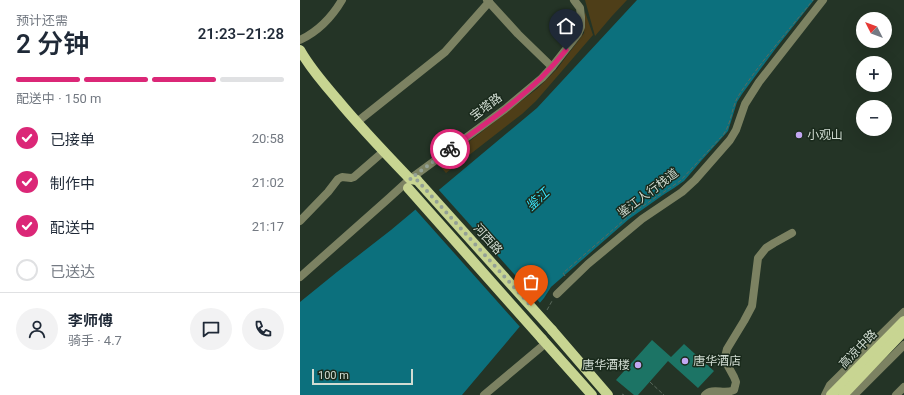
<!DOCTYPE html>
<html lang="zh">
<meta charset="utf-8">
<style>
:root{--surface:#fff;--page:#f2f2f3;--text:#1f2937;--muted:#747a83;--line:#e0e1e3;--accent:#db2777}
body{margin:0;font-family:Roboto,"Noto Sans SC",sans-serif;background:var(--page);color:var(--text);height:100vh;display:flex;flex-direction:column;font-size:15px;white-space:nowrap}
*{box-sizing:border-box;margin:0}
p{font-size:13px;color:var(--muted)}
.icon{flex:none;width:22px;height:22px;fill:none;stroke:currentColor;stroke-width:2;stroke-linecap:round;stroke-linejoin:round}
.map{position:relative;flex:1;overflow:hidden}
.drawer{display:flex;flex-direction:column;background:var(--surface);width:300px}
.drawer>*{flex:none}
.needle{width:26px;rotate:312deg}
.tools{position:absolute;left:556px;top:12px;display:grid;gap:8px}
.tools a{display:grid;place-items:center;width:36px;height:36px;border-radius:50%;background:var(--surface);box-shadow:0 4px 16px #0002;font-size:20px}
.scale{position:absolute;left:12px;bottom:10px;width:101px;box-sizing:border-box;padding-left:4px;border:2px solid #d1dcd2;border-top:0;font-size:11px;line-height:14px;white-space:nowrap;color:#d1dcd2;-webkit-text-stroke:3px #1a2a1c;paint-order:stroke}
.pin{position:absolute;display:grid;place-items:center;width:34px;height:34px;color:#fff;margin:-41px -17px;border-radius:50% 50% 50% 0;rotate:-45deg;box-shadow:0 0 4px #0007}
.pin .icon{rotate:45deg}
.courier{position:absolute;display:grid;place-items:center;width:40px;height:40px;margin:-20px;border:3px solid #db2777;border-radius:50%;background:#fff;color:#222;box-shadow:0 1px 5px #0007}
.summary em{font-style:normal;font-weight:600}
.summary div{display:flex;flex-direction:column-reverse}
.summary{display:flex;align-items:center;justify-content:space-between;height:68px;padding:0 16px}
h1{font-size:26px;font-weight:600;line-height:30px}
.bar{display:grid;grid-template-columns:repeat(4,1fr);gap:6px 4px;align-content:center;height:48px;padding:0 16px}
.bar i{height:5px;border-radius:3px;background:var(--line)}
.bar .active{background:var(--accent)}
.bar p{grid-column:span 4}
.line{display:flex;align-items:center;gap:10px;padding:0 16px;border-top:1px solid var(--line)}
.line div{flex:1}
.round{display:grid;place-items:center;flex:none;width:42px;height:42px;border-radius:21px;background:var(--page)}
ol{padding:0 16px;list-style:none}
li{display:flex;align-items:center;gap:12px;height:44px}
li p{margin-inline-start:auto}
li .icon{padding:4px;border-radius:50%;background:var(--accent);color:#fff;stroke-width:4}
li:last-child{color:var(--muted)}
li i{width:22px;height:22px;border:2px solid var(--line);border-radius:50%}
main{display:flex;flex:1;min-height:0}
.map>svg:first-child{display:block}
.green{fill:#4e3e18}
.water{fill:#0c707d}
.pier{fill:#243426}
.building{fill:#1c7465}
.lines{fill:none;stroke-linecap:round;stroke-linejoin:round}
.path{stroke:#5b6a5d;stroke-width:1;stroke-dasharray:4 2;stroke-linecap:butt}
.minor{stroke:#7c8262;stroke-width:8}
.major{stroke:#c8d592;stroke-width:10}
.major-bridge{stroke:#c8d592;stroke-width:10}
.done{stroke:#94a196;stroke-width:4;stroke-dasharray:0 7.2}
.route{stroke:#db2777;stroke-width:5}
.poi-dot{fill:#c3a7f2;stroke:#1a2a1c;stroke-width:1.5}
.labels{text-anchor:middle;stroke-width:3;stroke-linejoin:round;paint-order:stroke}
.street-label{font-size:12px;fill:#d1dcd2;stroke:#1a2a1c}
.poi-label{font-size:12px;fill:#d1dcd2;stroke:#1a2a1c;text-anchor:start}
.water-label{font-size:13px;font-style:italic;fill:#3ae4fb;stroke:#1a2a1c}
</style>
<main>
<section class="drawer">
<div class="summary"><div><h1>2 分钟</h1><p>预计还需</p></div><em>21:23–21:28</em></div>
<div class="bar"><i class="active"></i><i class="active"></i><i class="active"></i><i></i><p>配送中 · 150 m</p></div>
<ol>
<li><svg class="icon" aria-label="check" viewBox="0 0 24 24"><path d="M5 12l5 5 9-10"/></svg>已接单<p>20:58</p></li>
<li><svg class="icon" aria-label="check" viewBox="0 0 24 24"><path d="M5 12l5 5 9-10"/></svg>制作中<p>21:02</p></li>
<li><svg class="icon" aria-label="check" viewBox="0 0 24 24"><path d="M5 12l5 5 9-10"/></svg>配送中<p>21:17</p></li>
<li><i></i>已送达</li>
</ol>
<div class="line" style="height:72px"><a class="round"><svg class="icon" aria-label="person" viewBox="0 0 24 24"><circle cx="12" cy="8" r="4"/><path d="M4 21q1-7 8-7t8 7"/></svg></a><div><b>李师傅</b><p>骑手 · 4.7</p></div><a class="round"><svg class="icon" aria-label="chat" viewBox="0 0 24 24"><path d="M4 5h16v11H9l-5 4z"/></svg></a><a class="round"><svg class="icon" aria-label="phone" viewBox="0 0 24 24"><path d="M5 4h4l2 5-3 2q2 4 5 5l2-3 5 2v4C11 20 4 13 5 4z"/></svg></a></div>
</section>
<div class="map">
<svg width="604" height="395" viewBox="0 0 604 395">
<rect width="100%" height="100%" fill="#243426"/>
<g class="green">
<path d="M285,0H327L312,16L295,36Z"/>
<path d="M285,12L293,35L236,101L222,114L146,173L139,165L238,88L257,69L284,33Z"/>
</g>
<path class="water" d="M337,0H514L476,48L442,94L437,102L428,131L401,161L384,181L374,188L363,195L329,219L251,287L244,298L162,395H0V302L37,272L91,230L237,108Z"/>
<path class="pier" d="M138,189L241,304L221,328L114,208Z"/>
<path class="building" d="M352,340L371,357L384,344L414,371L398,388L368,361L338,395H334L316,380Z"/>
<g class="lines">
<g class="path">
<path d="M265,276L263,273L331,214L380,181L423,135C432,123 431,107 439,95C460,62 488,31 513,0"/>
<path d="M247,310L252,301"/>
<path d="M350,382L364,395"/>
<path d="M322,394L324,395"/>
</g>
<g class="minor">
<path d="M187,0L218,34L252,67"/>
<path d="M0,40C17,32 32,17 42,0"/>
<path d="M57,122L145,52L189,2"/>
<path d="M0,221L28,192L38,179L42,177L51,178L54,177L84,151"/>
<path d="M0,277L88,199L110,179L205,109L242,78L252,67L278,34L281,27V17L280,8L274,0"/>
<path d="M257,294L288,264L342,219L382,192L395,180L430,140L436,130L445,104L459,82L523,0"/>
<path d="M184,395L246,343"/>
<path d="M405,395C413,387 424,395 434,390L436,382L434,377L428,366L425,357L427,349L444,321L452,306L458,258L466,248L474,243L492,233"/>
<path d="M525,395L530,385L604,312"/>
<path d="M554,395L604,345"/>
<path d="M596,395L604,387"/>
</g>
<g class="major">
<path d="M0,50C10,68 24,84 37,99C60,127 85,153 110,179L117,180"/>
<path d="M252,330L308,395"/>
<path d="M242,339L292,395"/>
<path d="M531,395L604,321"/>
<path d="M543,395L604,331"/>
</g>
<g class="major-bridge">
<path d="M117,180L252,330"/>
<path d="M108,188L242,339"/>
</g>
</g>
<g class="lines">
<path class="done" d="M150,149L110,179L117,180L231,306"/>
<path class="route" d="M150,149C181,127 213,105 241,78C250,69 258,60 266,50"/>
</g>
<g class="poi-dot">
<circle cx="499" cy="135" r="4"/>
<circle cx="385" cy="361" r="4"/>
<circle cx="338" cy="365" r="4"/>
</g>
<g class="labels">
<g class="street-label">
<text transform="translate(186 107) rotate(-37)" y="4">宝塔路</text>
<text transform="translate(348 193) rotate(-37)" y="4">鉴江人行栈道</text>
<text transform="translate(188 239) rotate(48)" y="4">河西路</text>
<text transform="translate(558 349) rotate(-46)" y="4">高凉中路</text>
</g>
<g class="poi-label">
<text x="507" y="139">小观山</text>
<text x="393" y="365">唐华酒店</text>
<text x="330" y="369" text-anchor="end">唐华酒楼</text>
</g>
<g class="water-label">
<text transform="translate(237 199) rotate(-43)" y="5">鉴江</text>
</g>
</g>
</svg>
<div class="tools">
<a><svg class="needle" viewBox="-14 -14 28 28"><path d="M0-13l5 13h-10z" fill="#e53935"/><path d="M0 13l5-13h-10z" fill="#747a83"/></svg></a>
<a>+</a>
<a>−</a>
</div>
<div class="scale">100 m</div>
<div class="pin" style="left:231px;top:306px;background:#ea580c"><svg class="icon" aria-label="bag" viewBox="0 0 24 24"><path d="M5 8h14l-1 12H6zM9 8a3 3 0 0 1 6 0"/></svg></div>
<div class="pin" style="left:266px;top:50px;background:#1f2937"><svg class="icon" aria-label="home" viewBox="0 0 24 24"><path d="M3 11l9-7 9 7M6 9v11h12V9"/></svg></div>
<div class="courier" style="left:150px;top:149px"><svg class="icon" aria-label="bike" viewBox="0 0 24 24"><circle cx="6" cy="16" r="4"/><circle cx="18" cy="16" r="4"/><path d="M6 16l4-8h5l3 8M10 8l3 8H6M13 5h3"/></svg></div>
</div>
</main>
